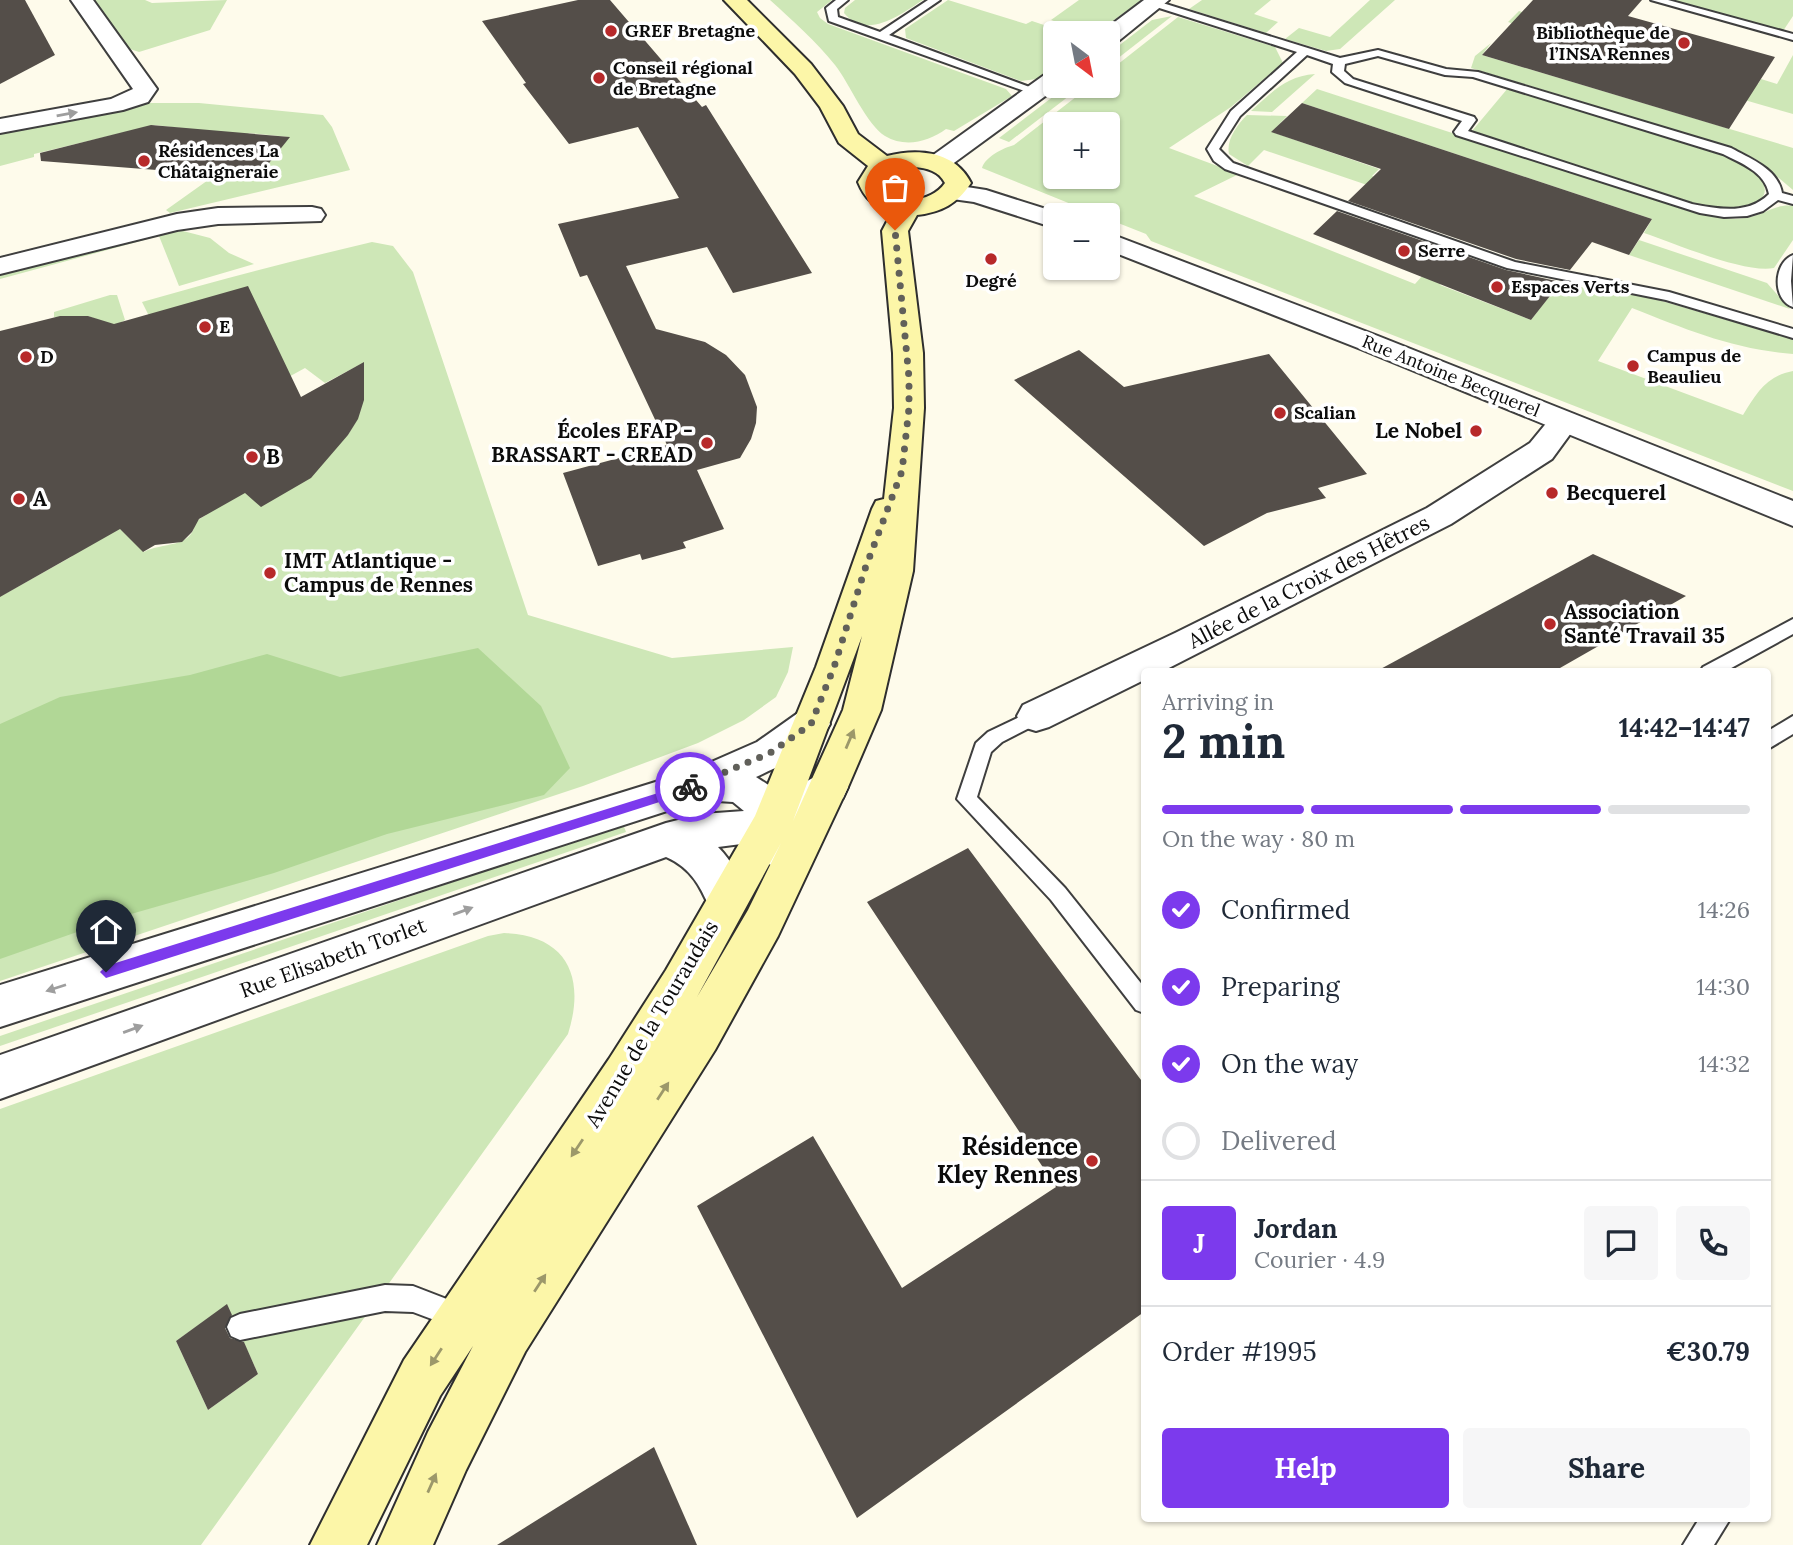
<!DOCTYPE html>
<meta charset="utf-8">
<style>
:root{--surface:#fff;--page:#f6f6f7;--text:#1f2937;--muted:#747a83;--line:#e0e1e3;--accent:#7c3aed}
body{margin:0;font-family:Lora,serif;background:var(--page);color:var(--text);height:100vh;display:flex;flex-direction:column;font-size:26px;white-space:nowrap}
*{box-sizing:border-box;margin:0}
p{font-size:23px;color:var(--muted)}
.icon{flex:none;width:38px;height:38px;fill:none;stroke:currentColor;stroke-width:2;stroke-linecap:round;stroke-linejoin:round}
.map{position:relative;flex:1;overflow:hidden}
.drawer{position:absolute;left:1141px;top:668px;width:630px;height:854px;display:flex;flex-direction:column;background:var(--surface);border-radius:7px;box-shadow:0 2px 5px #0004}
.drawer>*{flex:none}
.needle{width:46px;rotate:148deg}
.controls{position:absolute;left:1043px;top:21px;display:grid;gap:14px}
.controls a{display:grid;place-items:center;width:77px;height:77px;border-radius:7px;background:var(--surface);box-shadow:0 2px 5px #0004;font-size:35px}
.pin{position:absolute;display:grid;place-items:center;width:60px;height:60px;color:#fff;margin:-72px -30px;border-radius:50% 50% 50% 0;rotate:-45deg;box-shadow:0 0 7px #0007}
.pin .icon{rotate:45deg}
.courier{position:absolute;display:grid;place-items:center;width:70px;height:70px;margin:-35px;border:5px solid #7c3aed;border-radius:50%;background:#fff;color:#222;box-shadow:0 2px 9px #0007}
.headline em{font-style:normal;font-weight:700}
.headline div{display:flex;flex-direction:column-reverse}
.headline{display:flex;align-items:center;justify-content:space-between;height:119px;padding:0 21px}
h1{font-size:46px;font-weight:700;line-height:52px}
.bar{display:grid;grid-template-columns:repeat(4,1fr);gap:10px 7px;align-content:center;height:84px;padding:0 21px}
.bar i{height:9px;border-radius:5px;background:var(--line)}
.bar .active{background:var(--accent)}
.bar p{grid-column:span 4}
.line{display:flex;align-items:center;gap:18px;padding:0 21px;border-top:2px solid var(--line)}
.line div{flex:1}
.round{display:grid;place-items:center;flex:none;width:74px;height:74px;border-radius:7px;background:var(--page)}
ol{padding:0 21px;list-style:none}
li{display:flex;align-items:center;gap:21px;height:77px}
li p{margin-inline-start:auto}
li .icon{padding:7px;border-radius:50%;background:var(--accent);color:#fff;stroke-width:4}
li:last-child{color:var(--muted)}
li i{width:38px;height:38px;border:4px solid var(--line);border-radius:50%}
.cta{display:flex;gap:14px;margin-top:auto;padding:14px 21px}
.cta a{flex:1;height:80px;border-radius:7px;background:var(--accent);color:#fff;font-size:28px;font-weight:700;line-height:80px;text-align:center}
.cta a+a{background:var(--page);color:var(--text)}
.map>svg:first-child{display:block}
.green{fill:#cee7b7;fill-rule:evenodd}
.forest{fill:#b1d796}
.building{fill:#544e49}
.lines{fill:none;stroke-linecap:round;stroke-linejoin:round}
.service-casing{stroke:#3f3f3f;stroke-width:4}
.minor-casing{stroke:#3f3f3f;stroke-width:4}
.tertiary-casing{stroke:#3f3f3f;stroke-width:4}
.secondary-casing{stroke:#2e2e2e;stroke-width:4}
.service{fill:#fff;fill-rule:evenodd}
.minor{fill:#fff;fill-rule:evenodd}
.tertiary{fill:#fff;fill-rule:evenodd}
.secondary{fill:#fcf6a8;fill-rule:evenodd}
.oneway{fill:#9e9e9e}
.oneway2{fill:#9c986a}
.route{fill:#7c3aed}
.done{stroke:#61605a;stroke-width:7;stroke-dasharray:0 12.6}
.poi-dot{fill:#b7292a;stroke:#fff;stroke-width:2.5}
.labels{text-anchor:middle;stroke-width:7;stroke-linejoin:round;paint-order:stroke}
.far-poi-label{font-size:18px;font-weight:bold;fill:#0c0c0c;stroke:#fff;text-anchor:start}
.far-street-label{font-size:18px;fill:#0c0c0c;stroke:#fff}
.poi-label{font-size:21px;font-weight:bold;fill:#0c0c0c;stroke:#fff;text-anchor:start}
.street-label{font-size:21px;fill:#0c0c0c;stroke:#fff}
.near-poi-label{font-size:24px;font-weight:bold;fill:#0c0c0c;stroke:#fff;text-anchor:end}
</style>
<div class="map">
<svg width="1793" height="1545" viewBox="0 0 1793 1545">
<rect width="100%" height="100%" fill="#fefbeb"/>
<g class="green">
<path d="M88,0H145L152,3L227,0L210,30L139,52L127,48Z"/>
<path d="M770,0H832L817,12L820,18L828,24L1006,89L1012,96L954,131L946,129C928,142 905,148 885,136C866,124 850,84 835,65C816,41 793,21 770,0Z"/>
<path d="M855,0H923C901,14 867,41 844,13L845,8Z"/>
<path d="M948,0L1026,24L1032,21L1068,33H1055V65L1037,79L1021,81L906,38L905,29Z"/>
<path d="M1079,0H1142L1097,32H1085L1051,20Z"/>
<path d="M1202,0H1271L1254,14L1278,22L1266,33L1189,9Z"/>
<path d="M1370,0H1395L1340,49L1326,51L1285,39L1299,28L1330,37Z"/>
<path d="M1667,0H1793V16L1783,31Z"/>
<path d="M1519,11L1754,84H1758L1761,79L1777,84L1793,55V114L1710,90L1508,22Z"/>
<path d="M1172,16L1108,66V54L1152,20Z"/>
<path d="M1178,17L1275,47L1283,63L1231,107L1169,148L1239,174L1194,196L1415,284L1447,248L1465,255L1440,285L1531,320L1555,289L1567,294L1572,286L1641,295L1793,339V354C1732,349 1688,330 1632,308L1598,361L1743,415C1757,393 1766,376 1793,371V491L1151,241L1146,234L1108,219V215H1098L982,168C985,157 1003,148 1014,145L1090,86H1108V72ZM1055,124H1108V177H1055Z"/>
<path d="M1491,43L1482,55L1793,148V190L1759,161L1734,148L1471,68L1475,56Z"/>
<path d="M1315,74L1272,112L1251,111C1271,93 1286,76 1315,74Z"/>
<path d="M1067,86H1082L1009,142L999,138Z"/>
<path d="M1508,88C1549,100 1743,151 1760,177C1783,212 1717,209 1700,205L1472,131Z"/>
<path d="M1317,89L1701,214C1716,217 1731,220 1745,218C1762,216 1776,203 1793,206V240L1774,268C1745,274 1674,243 1644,233L1652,219L1302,103Z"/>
<path d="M137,103H199L323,115L332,127L350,170L170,213L166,210L218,173H261L289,137L249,133L246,136L155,125L34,154V157L0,166V132Z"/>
<path d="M1247,115L1287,116L1272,132L1379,169L1372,176L1384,180L1376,188L1264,150L1248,166L1229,154C1226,140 1237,125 1247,115Z"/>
<path d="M183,231L210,238L229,253L254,264L179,286L159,236L0,279V274L153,233Z"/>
<path d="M1639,240L1767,283L1790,309L1629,255Z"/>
<path d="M372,242L393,246L413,272L528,615L672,658L793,647L788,672L776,697L744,720L698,743L583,786L0,981V592L3,595L71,557L109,518L144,552C161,542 193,549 195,522L206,515L200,508L348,435C361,413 363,399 360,374L364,372L361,364L325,383L305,368L203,424L142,302C219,280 295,260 372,242Z"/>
<path d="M110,295H117L125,320L115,326L88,316L54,317V312Z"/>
<path d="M623,824L626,832L0,1046V1036Z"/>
<path d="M504,933C567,935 586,977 568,1034L201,1545H0V1109L488,936ZM227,1305L258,1374L208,1410L176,1341Z"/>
</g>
<path class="forest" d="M478,648L541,706L570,768L544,795L387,834L274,873L117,918L0,959V724L60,697L190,675L267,654L340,677Z"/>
<g class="building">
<path d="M0,0H25L55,55L0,84Z"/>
<path d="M578,0H610L702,107L706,105L812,273L733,293L707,247L626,266L656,329L705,342L726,355L745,375L757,407L756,423L751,439L740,458L697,470L724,529L683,542L686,548L642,560L640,554L598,566L563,473L667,445L587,275L580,277L558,224L679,198L638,127L569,144L523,84L526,83L482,21Z"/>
<path d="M1533,0H1642L1628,16L1775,57L1729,129L1482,55Z"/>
<path d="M1302,103L1652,219L1629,255L1592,242L1570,270L1516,259L1348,201L1381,169L1271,132Z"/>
<path d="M151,125L290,137L261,173L208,174L41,161L40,153Z"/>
<path d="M1337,211L1506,270L1561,282L1531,320L1313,234Z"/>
<path d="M248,286L301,397L364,362V400L358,419L348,435L311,478L261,507L245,493L199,519L192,532L182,542L155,545L143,552L120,529L0,597V331L60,316H88L114,324Z"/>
<path d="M1079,350L1124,387L1269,354L1367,474L1318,488L1326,498L1267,513L1204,546L1014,380Z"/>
<path d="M1593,554L1686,596L1553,672H1375Z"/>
<path d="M968,848L1144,1084V1312L857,1518L697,1206L813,1136L902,1288L1056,1187L867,902Z"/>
<path d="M227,1304L232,1315L225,1328L230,1338L244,1342L258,1374L208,1410L176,1341Z"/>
<path d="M654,1447L697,1545H497Z"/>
</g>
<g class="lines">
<g class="service-casing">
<g id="service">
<path d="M836,0H848L837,9L838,17L880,32L928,0H940L889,35L1043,92L1033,94L829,21L826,8Z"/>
<path d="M1153,0L1340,58L1378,50L1446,69L1478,72L1731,148C1751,159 1778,169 1782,193L1793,196V204L1778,200L1763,211L1747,216L1724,217L1700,213L1456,135L1454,132L1462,121L1345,83L1332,72L1333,64L1307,55L1240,116L1219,149L1233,163L1515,262L1669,292L1793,329V338L1666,300L1507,268L1225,169L1214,161L1207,149L1231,111L1297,52L1150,5L1149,3ZM1378,56L1445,75L1473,77L1723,154C1741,163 1765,172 1769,194C1748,215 1719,209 1692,204L1468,131L1476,120L1474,117L1353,79L1344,71L1345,64Z"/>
<path d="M1651,0H1668L1793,34V40Z"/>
<path d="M1793,255L1791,281L1793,307C1772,300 1773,263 1793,255Z"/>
<path d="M1793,619V634L1724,672H1700L1703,667Z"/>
<path d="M1036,709L1043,711L1045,716L1043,721L1002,742L991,752L977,797L1065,888L1144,987V1013L1136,1010L1051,900L957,799L976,743L988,732Z"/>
<path d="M1793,716V734L1768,749V731Z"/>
<path d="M385,1285L413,1286L470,1308L474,1317L470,1326L461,1330L413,1312L385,1311L240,1340L231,1336L227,1327L231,1318L240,1314Z"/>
<path d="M1699,1519H1730L1714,1545H1683Z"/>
</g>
</g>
<g class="minor-casing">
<g id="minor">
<path d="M71,0H93L157,89L148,102L123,110L0,133V119L111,99L133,89Z"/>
<path d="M1144,0H1169L1116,43L1108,45V33H1100Z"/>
<path d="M1055,71V86H1059L947,168L938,171L929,168L925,163L929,158L1047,73Z"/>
<path d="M312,207L321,209L325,215L321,221L218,224L177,230L0,274V258L177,214L218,208Z"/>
<path d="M1564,412L1575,415L1579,422L1552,459L1451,524L1161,672H1144V680L1049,727L1036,731L1023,727L1017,716L1023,705L1175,633L1427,508L1530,443L1553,415Z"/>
<path d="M811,709L824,713L830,724C817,750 781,765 756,777L770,786L780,801C800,786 818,767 843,776L848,787L843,798L794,831L797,850L791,862L777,867L763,862L757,842L718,847C733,862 741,880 748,900L742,913L727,918L712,913C701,888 693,869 666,857L0,1099V1055L666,823L702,814L744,811L733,802L701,800L0,1027V985L691,771L757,742L798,713Z"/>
</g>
</g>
<g class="tertiary-casing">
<g id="tertiary">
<path d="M954,185L986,190L1065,215H1055V228L974,202L945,198L941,193L945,188Z"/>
<path d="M1108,233L1378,336L1793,501V526L1358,348L1108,250Z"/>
</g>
</g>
<g class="secondary-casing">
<path id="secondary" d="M724,0H747L811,64L843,106L858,134L887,156C918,148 955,151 971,183C957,204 942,212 917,215L908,231L923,353L924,408L913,571L881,710L848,787L778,936L715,1050L525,1352L466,1470L433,1545H377L428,1432L473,1346L440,1396L367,1545H310L404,1360L609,1059L666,970L755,816L816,667L872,509L876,501L884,499L894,408L893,353L882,231L892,212C874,207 865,199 858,182L868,166L839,143L820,107L795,74ZM914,167C927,168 939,171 945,183C931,203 895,207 884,182C889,170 902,168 914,167ZM862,636L843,710L793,821ZM781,843L748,910L697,997Z"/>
</g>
<use href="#service" class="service"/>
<use href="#minor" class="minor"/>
<use href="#tertiary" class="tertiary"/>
<use href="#secondary" class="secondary"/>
</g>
<defs><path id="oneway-solid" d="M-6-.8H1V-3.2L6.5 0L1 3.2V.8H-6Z" transform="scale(1.75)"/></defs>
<g class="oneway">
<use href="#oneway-solid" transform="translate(67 114) rotate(-10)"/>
<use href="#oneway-solid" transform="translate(463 911) rotate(-20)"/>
<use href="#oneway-solid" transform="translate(56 988) rotate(162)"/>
<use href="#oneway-solid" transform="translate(133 1029) rotate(-20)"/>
</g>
<g class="oneway2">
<use href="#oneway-solid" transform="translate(850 739) rotate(-67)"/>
<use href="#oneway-solid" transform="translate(663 1091) rotate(-57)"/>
<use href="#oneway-solid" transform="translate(577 1148) rotate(124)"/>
<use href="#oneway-solid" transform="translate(540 1283) rotate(-57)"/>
<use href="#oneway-solid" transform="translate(436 1357) rotate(123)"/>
<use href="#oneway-solid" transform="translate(432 1483) rotate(-66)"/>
</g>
<path class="route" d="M690,783L696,787L694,791L106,978L100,972L106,966Z"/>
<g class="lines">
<path class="done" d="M690,787L770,753L811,724L834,667L865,569L902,471L909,408V378L895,230"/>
</g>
<g class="poi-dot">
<circle cx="611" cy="31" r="7"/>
<circle cx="1684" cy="43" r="7"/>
<circle cx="599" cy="78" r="7"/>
<circle cx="144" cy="161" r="7"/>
<circle cx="1404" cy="251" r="7"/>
<circle cx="991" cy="259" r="7"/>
<circle cx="1497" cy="287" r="7"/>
<circle cx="205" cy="327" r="7"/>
<circle cx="26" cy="357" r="7"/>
<circle cx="1633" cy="366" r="7"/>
<circle cx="1280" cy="413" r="7"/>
<circle cx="1476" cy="431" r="7"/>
<circle cx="707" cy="443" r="7"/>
<circle cx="252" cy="457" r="7"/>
<circle cx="1552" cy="493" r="7"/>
<circle cx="19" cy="499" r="7"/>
<circle cx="270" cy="573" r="7"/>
<circle cx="1550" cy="624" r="7"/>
<circle cx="1092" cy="1161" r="7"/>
</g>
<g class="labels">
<g class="far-poi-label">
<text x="625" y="37">GREF Bretagne</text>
<text x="1670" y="39" text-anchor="end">Bibliothèque de<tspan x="1670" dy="21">l’INSA Rennes</tspan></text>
<text x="613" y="74">Conseil régional<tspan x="613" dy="21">de Bretagne</tspan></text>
<text x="158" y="157">Résidences La<tspan x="158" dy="21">Châtaigneraie</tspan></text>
<text x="1418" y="257">Serre</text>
<text x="991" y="287" text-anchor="middle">Degré</text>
<text x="1511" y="293">Espaces Verts</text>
<text x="219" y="333">E</text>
<text x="1647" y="362">Campus de<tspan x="1647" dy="21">Beaulieu</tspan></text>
<text x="40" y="363">D</text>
<text x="1294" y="419">Scalian</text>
</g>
<g class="far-street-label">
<text transform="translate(1451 376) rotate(22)" y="6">Rue Antoine Becquerel</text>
</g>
<g class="poi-label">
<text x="693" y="438" text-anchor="end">Écoles EFAP -<tspan x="693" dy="24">BRASSART - CREAD</tspan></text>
<text x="1462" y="438" text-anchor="end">Le Nobel</text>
<text x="266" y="464">B</text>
<text x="1566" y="500">Becquerel</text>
<text x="33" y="506">A</text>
<text x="284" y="568">IMT Atlantique -<tspan x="284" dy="24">Campus de Rennes</tspan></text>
<text x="1564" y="619">Association<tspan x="1564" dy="24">Santé Travail 35</tspan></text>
</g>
<g class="street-label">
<text transform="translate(1309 582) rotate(-27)" y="7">Allée de la Croix des Hêtres</text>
<text transform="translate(333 958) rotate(-20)" y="7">Rue Elisabeth Torlet</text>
<text transform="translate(652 1024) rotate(-59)" y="7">Avenue de la Touraudais</text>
</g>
<g class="near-poi-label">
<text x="1078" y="1155">Résidence<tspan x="1078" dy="28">Kley Rennes</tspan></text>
</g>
</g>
</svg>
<div class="controls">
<a><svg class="needle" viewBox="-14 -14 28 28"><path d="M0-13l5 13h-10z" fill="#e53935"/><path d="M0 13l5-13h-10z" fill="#747a83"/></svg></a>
<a>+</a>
<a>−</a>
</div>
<div class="pin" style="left:895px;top:230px;background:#ea580c"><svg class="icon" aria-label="bag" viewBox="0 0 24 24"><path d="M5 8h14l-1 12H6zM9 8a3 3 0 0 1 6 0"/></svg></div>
<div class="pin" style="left:106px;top:972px;background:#1f2937"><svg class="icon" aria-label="home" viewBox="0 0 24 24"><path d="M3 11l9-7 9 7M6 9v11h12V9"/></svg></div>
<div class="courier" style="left:690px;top:787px"><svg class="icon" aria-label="bike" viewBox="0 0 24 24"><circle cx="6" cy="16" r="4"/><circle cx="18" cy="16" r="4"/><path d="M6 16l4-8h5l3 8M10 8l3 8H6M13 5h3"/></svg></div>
<section class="drawer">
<div class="headline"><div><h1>2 min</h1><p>Arriving in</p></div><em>14:42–14:47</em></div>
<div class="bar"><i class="active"></i><i class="active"></i><i class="active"></i><i></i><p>On the way · 80 m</p></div>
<ol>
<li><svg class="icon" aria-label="check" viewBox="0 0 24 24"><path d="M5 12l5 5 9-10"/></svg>Confirmed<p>14:26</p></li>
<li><svg class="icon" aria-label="check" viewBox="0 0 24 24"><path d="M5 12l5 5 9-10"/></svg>Preparing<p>14:30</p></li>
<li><svg class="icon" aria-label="check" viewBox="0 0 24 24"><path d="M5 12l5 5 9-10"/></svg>On the way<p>14:32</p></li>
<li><i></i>Delivered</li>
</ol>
<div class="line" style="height:126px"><b class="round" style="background:var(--accent);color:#fff">J</b><div><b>Jordan</b><p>Courier · 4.9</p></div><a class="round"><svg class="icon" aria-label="chat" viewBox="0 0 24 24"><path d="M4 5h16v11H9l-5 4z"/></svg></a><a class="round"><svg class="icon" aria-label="phone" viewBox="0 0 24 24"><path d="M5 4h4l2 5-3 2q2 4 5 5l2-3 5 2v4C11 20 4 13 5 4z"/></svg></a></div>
<div class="line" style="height:91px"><div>Order #1995</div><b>€30.79</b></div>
<div class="cta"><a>Help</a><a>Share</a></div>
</section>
</div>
